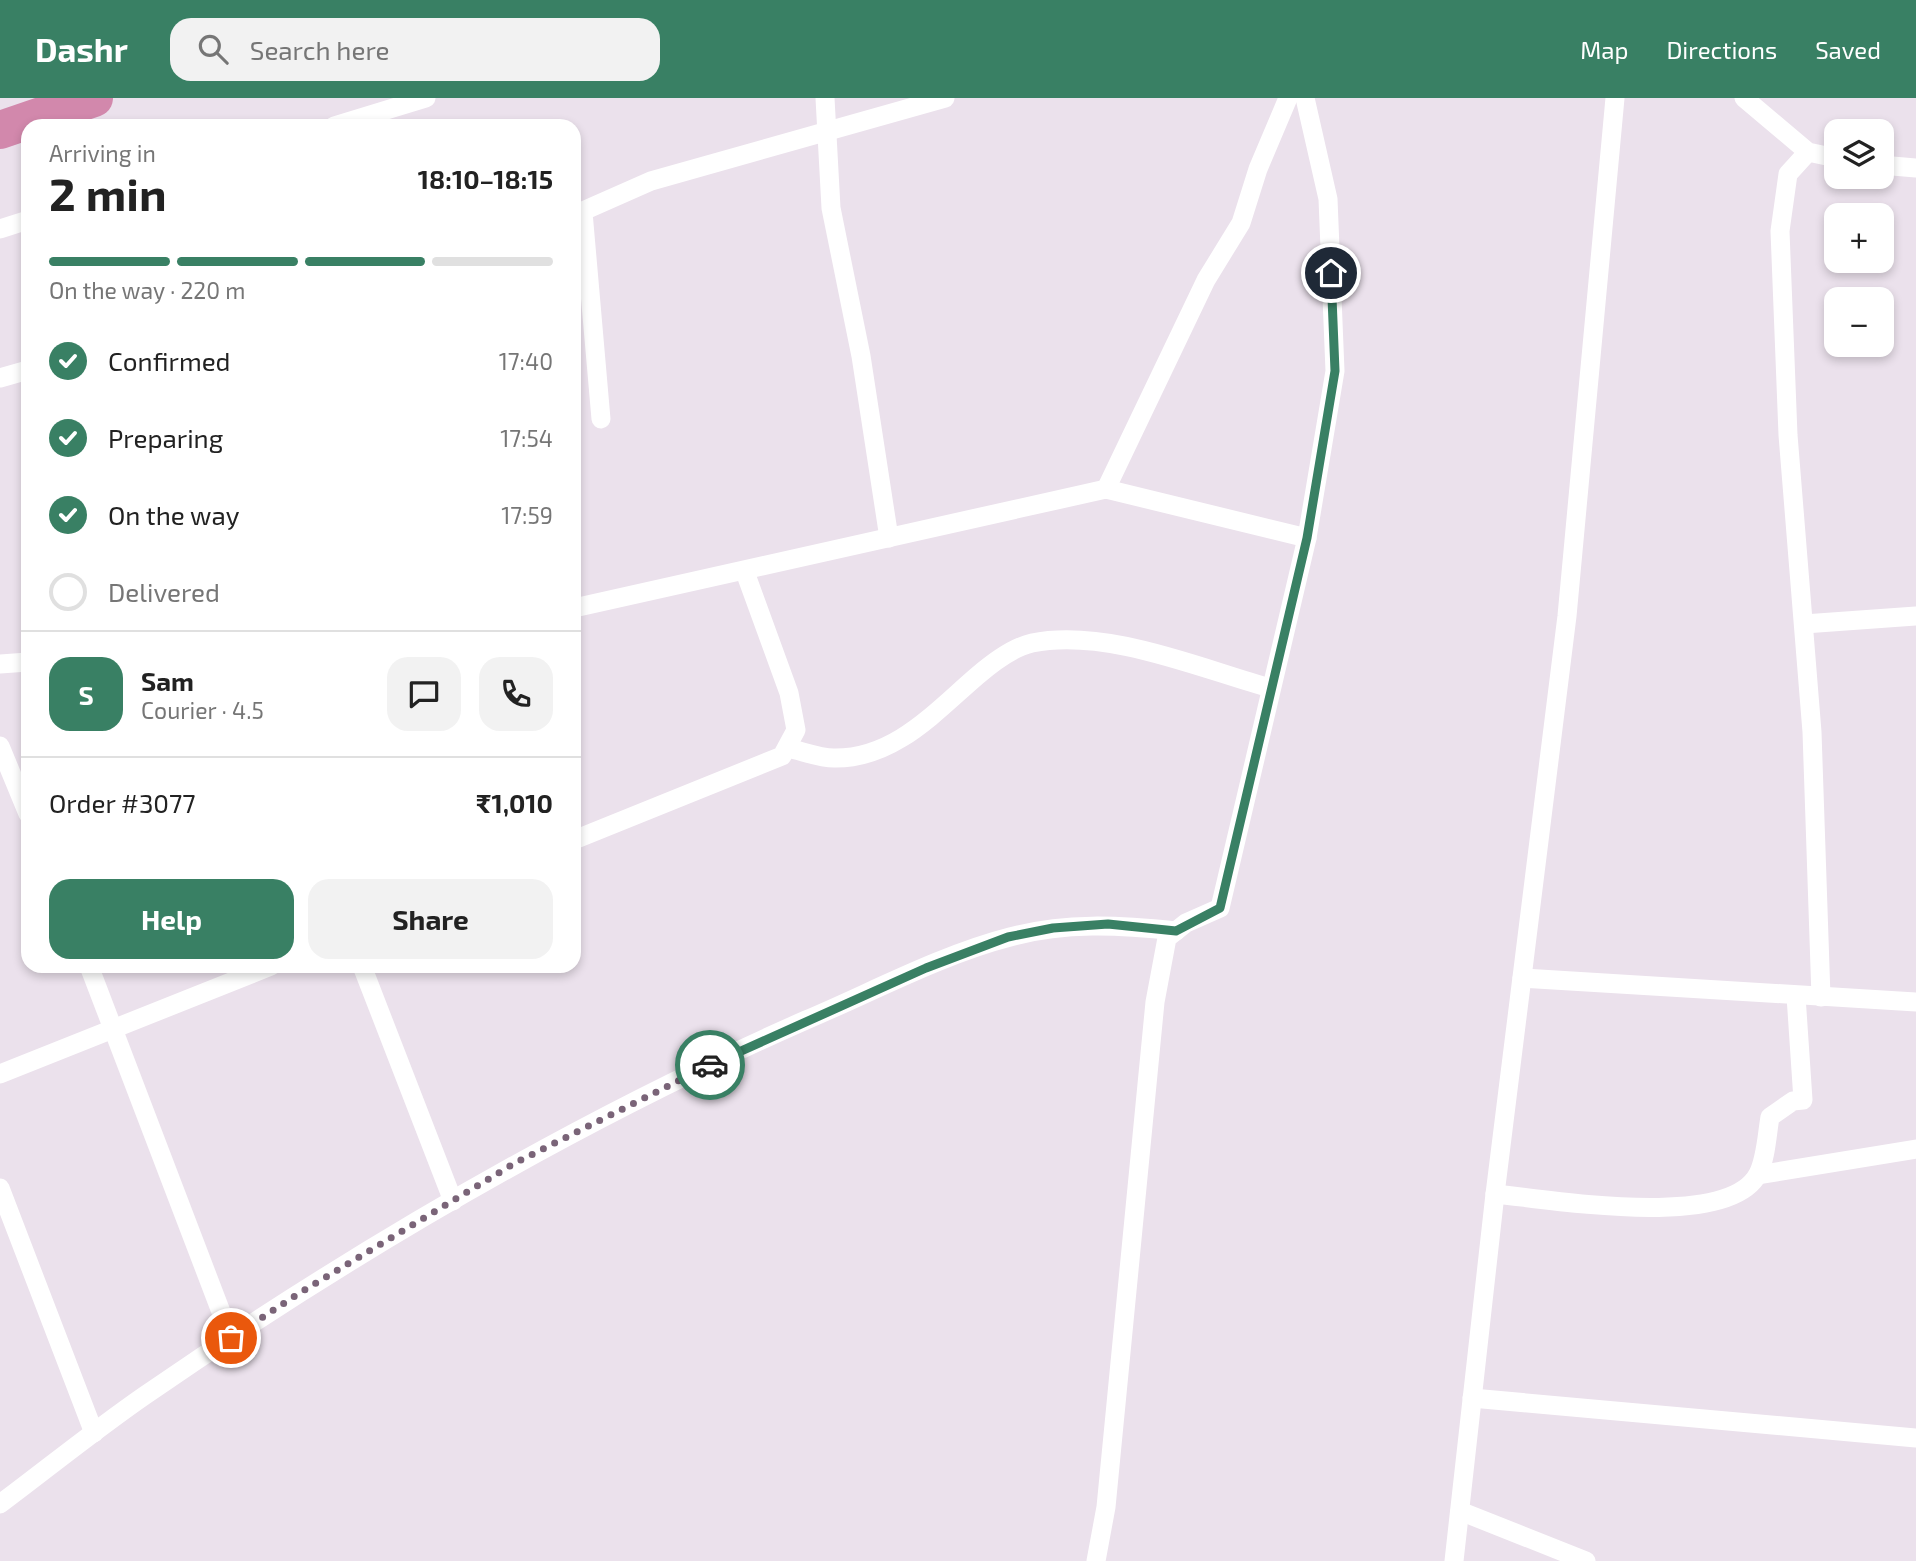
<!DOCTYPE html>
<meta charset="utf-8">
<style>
:root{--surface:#fff;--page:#f2f2f2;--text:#222;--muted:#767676;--line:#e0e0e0;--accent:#398064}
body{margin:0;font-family:"Exo 2",sans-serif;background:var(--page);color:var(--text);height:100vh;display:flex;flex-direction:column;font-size:26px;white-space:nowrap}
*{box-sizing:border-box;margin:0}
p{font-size:23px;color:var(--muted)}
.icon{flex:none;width:38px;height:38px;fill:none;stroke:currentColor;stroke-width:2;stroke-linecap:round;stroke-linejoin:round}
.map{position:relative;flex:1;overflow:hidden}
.sheet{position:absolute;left:21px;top:21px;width:560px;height:854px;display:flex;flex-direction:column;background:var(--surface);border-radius:21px;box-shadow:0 4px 10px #0003}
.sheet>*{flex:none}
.fabs{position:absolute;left:1824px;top:21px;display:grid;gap:14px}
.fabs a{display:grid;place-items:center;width:70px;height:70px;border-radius:14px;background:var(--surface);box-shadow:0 4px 10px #0003;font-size:35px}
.pin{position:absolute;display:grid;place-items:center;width:60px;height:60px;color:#fff;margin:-30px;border:4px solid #fff;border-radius:50%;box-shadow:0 2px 7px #0007}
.courier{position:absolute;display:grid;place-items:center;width:70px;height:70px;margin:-35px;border:5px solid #398064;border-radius:50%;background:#fff;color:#222;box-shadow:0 2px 9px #0007}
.head em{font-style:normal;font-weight:700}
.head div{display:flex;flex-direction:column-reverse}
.head{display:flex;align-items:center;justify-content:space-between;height:119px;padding:0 28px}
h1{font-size:46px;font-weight:700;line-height:52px}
.bar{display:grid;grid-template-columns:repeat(4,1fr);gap:10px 7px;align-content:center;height:84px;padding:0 28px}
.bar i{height:9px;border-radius:5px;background:var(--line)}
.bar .on{background:var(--accent)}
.bar p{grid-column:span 4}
.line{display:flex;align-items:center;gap:18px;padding:0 28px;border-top:2px solid var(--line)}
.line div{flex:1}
.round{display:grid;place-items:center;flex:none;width:74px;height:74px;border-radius:21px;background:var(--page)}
ol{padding:0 28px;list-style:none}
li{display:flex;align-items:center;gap:21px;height:77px}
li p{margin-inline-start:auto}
li .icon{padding:7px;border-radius:50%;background:var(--accent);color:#fff;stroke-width:4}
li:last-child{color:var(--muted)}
li i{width:38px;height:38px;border:4px solid var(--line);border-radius:50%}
.action{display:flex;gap:14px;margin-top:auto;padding:14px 28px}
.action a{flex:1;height:80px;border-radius:21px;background:var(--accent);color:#fff;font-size:28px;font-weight:700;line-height:80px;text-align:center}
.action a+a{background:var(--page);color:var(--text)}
header{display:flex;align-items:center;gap:42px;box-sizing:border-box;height:98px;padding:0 35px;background:var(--accent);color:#fff}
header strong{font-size:33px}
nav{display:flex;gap:38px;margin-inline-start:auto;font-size:24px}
.search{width:490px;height:63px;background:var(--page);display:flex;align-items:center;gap:18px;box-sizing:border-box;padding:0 24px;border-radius:21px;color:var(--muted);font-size:26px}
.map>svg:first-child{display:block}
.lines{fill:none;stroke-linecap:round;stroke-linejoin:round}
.canal{stroke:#d288ac;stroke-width:38}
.minor{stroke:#fff;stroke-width:19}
.tertiary{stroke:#fff;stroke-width:19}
.done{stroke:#7a6478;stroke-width:7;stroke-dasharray:0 12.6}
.route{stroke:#398064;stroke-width:9}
</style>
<header>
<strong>Dashr</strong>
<div class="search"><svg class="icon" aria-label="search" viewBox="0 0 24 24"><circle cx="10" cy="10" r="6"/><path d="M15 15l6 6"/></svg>Search here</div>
<nav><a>Map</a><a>Directions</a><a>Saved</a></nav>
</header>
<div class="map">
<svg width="1916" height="1463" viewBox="0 0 1916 1463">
<rect width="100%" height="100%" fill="#ebe1ec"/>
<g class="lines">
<path class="canal" d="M0,32L94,0"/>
<g class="minor">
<path d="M825,0L831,110L861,258L889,440"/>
<path d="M1744,0L1808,54L1836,60"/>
<path d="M334,28L426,0"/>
<path d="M1808,54L1788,76L1780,133L1788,337L1812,634L1821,899"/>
<path d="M1881,67L1916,70"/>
<path d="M583,114L601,321"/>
<path d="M574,117L651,83L945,0"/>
<path d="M0,131L28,122"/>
<path d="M0,280L28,272"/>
<path d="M1106,391L1206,182L1241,125L1258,71L1288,0"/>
<path d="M574,510L1106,391L1307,440"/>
<path d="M1804,526L1916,518"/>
<path d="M0,566L28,564"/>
<path d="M0,648L28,716"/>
<path d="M787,650C802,653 819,660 834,660C894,661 935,614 977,578C991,566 1014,549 1032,545C1106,530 1199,570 1270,590"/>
<path d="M574,742L782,658L796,632L789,595L745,474"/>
<path d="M89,868L231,1240"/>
<path d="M362,868L453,1103"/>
<path d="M1522,880L1916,904"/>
<path d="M0,976L271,868"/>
<path d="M1758,1077L1916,1051"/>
<path d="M0,1090L94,1335"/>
<path d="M1495,1096C1549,1101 1728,1133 1758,1076C1766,1061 1767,1036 1770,1019L1793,1003L1803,1002L1796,898"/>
<path d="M1472,1300L1916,1340"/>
<path d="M0,1406C48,1370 95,1332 144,1298C353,1154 574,1024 806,922C870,895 943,856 1010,839C1065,824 1119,827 1176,833"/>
<path d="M1460,1413L1586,1463"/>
<path d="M1454,1463L1495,1096L1567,518L1615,0"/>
</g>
<path class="tertiary" d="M1096,1463L1106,1409L1155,904L1167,840L1186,825L1220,810L1307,440L1335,273L1328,101L1305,0"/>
</g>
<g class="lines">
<path class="done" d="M231,1240L298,1196L515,1065L710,967"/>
<path class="route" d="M710,967L926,870L1008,839L1053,830L1108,826L1176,833L1220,810L1307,440L1335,273L1331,175"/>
</g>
</svg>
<div class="fabs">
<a><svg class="icon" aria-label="layers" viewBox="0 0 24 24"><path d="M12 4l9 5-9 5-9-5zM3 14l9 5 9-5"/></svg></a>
<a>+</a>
<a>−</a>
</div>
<div class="pin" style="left:231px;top:1240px;background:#ea580c"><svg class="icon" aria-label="bag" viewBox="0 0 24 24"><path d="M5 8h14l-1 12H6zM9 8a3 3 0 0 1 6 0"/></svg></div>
<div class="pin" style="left:1331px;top:175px;background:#1f2937"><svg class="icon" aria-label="home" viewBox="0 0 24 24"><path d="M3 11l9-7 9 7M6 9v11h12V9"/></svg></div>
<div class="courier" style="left:710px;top:967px"><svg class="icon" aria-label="car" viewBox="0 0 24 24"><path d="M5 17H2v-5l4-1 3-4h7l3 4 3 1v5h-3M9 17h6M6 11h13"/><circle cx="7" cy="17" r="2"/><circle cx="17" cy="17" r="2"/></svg></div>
<section class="sheet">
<div class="head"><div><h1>2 min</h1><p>Arriving in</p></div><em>18:10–18:15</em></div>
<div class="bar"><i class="on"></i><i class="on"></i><i class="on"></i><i></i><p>On the way · 220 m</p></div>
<ol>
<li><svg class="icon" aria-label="check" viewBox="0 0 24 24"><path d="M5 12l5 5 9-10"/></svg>Confirmed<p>17:40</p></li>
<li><svg class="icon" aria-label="check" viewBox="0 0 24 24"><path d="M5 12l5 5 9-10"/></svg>Preparing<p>17:54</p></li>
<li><svg class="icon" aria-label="check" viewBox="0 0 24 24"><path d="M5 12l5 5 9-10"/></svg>On the way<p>17:59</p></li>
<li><i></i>Delivered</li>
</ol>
<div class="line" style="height:126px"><b class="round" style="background:var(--accent);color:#fff">S</b><div><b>Sam</b><p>Courier · 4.5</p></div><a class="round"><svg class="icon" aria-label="chat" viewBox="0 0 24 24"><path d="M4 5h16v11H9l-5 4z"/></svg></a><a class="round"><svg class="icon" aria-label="phone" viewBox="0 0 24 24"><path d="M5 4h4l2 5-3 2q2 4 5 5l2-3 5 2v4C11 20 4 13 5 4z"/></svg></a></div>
<div class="line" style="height:91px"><div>Order #3077</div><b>₹1,010</b></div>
<div class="action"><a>Help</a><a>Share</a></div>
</section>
</div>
